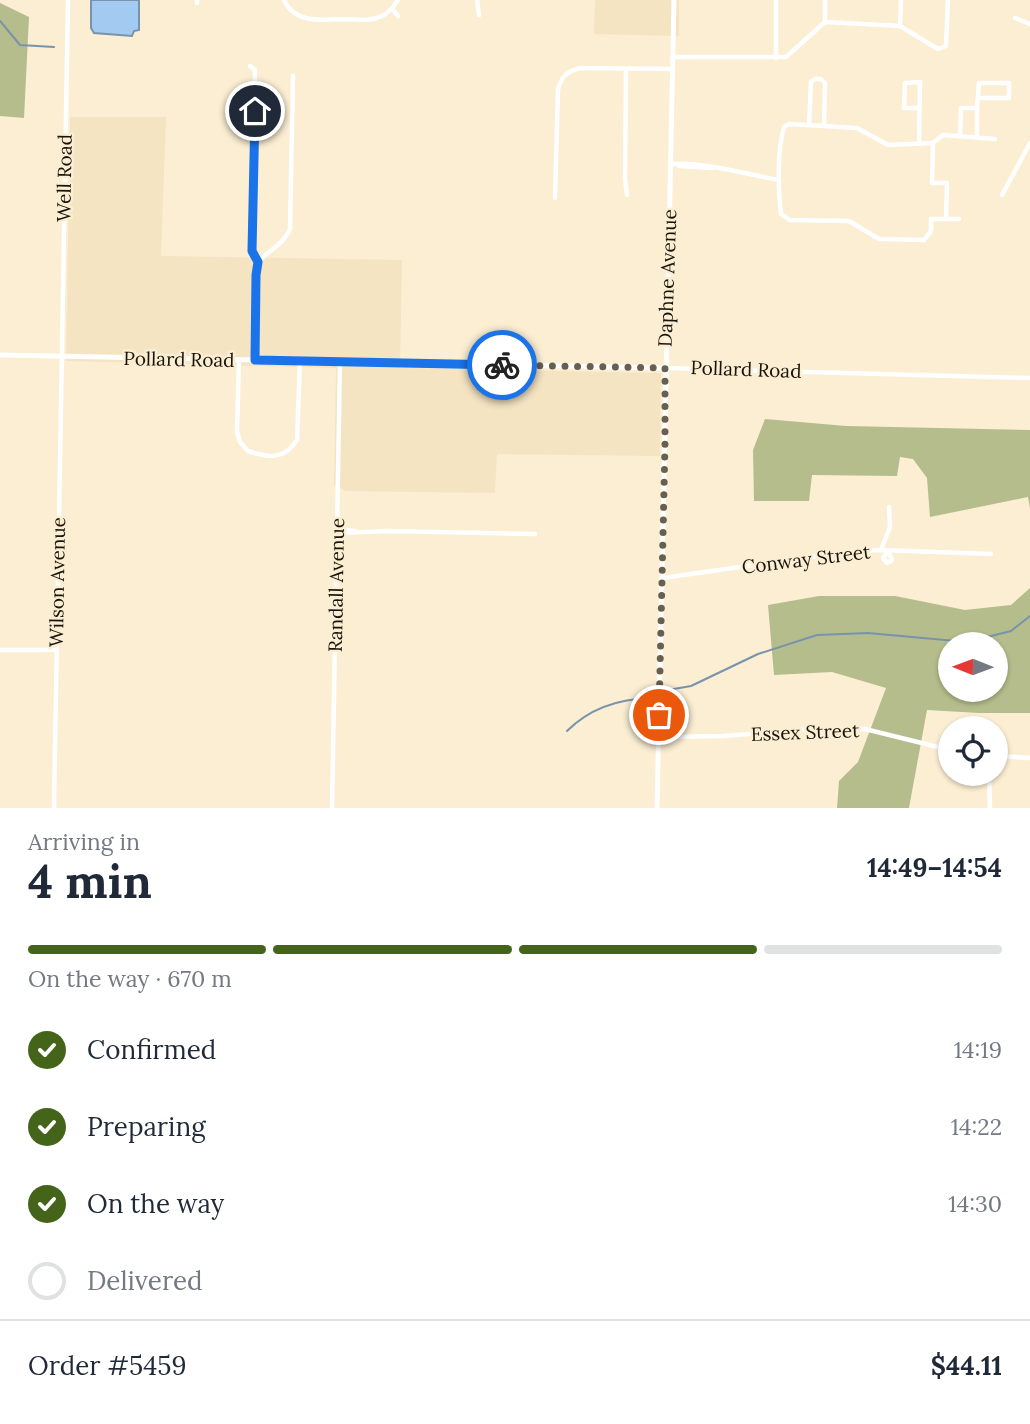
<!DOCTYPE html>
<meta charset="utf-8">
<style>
:root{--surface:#fff;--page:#f6f6f7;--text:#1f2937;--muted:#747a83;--line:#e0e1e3;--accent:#446419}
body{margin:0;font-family:Lora,serif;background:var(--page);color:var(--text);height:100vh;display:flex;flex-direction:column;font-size:26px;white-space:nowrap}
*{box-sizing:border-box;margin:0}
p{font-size:23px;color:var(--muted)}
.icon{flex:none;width:38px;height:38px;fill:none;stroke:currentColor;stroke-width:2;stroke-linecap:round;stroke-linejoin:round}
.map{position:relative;height:808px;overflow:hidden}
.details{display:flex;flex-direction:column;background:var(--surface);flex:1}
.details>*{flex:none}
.needle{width:46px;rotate:271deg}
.controls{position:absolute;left:938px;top:632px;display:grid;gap:14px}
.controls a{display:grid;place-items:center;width:70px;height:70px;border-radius:50%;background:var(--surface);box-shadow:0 2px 5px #0004;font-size:35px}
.pin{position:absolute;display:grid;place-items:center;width:60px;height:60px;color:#fff;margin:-30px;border:4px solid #fff;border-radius:50%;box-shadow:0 2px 7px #0007}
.courier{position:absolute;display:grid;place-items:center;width:70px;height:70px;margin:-35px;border:5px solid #1a73e8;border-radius:50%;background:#fff;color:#222;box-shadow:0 2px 9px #0007}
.head em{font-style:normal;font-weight:800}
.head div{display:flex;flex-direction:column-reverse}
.head{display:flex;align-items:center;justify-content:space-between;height:119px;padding:0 28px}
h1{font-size:46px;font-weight:800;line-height:52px}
.bar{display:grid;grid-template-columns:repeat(4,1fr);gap:10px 7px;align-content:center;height:84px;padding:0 28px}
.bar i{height:9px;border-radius:5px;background:var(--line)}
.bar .on{background:var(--accent)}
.bar p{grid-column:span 4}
.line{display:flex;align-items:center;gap:18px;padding:0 28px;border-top:2px solid var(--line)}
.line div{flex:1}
ol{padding:0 28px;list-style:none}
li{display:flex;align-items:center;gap:21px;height:77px}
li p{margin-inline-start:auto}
li .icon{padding:7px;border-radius:50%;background:var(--accent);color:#fff;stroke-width:4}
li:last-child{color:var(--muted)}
li i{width:38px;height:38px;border:4px solid var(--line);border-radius:50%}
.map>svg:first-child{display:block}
.built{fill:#f4e4c2}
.forest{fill:#b4bd8b;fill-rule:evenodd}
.water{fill:#a3caf1;stroke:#7993ac;stroke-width:2}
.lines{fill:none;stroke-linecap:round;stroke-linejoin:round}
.stream{stroke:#7993ac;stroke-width:2}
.minor{stroke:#fff;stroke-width:4.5}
.tertiary{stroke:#fff;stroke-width:5}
.done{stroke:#676050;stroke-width:7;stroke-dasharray:0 12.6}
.route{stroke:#1a73e8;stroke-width:9}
.labels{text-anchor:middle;stroke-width:5;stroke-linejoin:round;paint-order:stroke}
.street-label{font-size:19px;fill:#18140a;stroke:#fbeed3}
</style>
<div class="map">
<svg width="1030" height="808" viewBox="0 0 1030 808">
<rect width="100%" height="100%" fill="#fbeed3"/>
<g class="built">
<path d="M595,0H679V36L594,34Z"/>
<path d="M70,117H166L161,256L402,260L400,368L661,373L660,456L497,454L495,493L346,491L334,485L336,368L66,361Z"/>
</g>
<g class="forest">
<path d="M0,3L29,17L24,118L0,116Z"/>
<path d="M765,419L846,426L1030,430V509L1028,497L930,517L927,478L913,459L900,457L897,476L812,475L809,501H754L753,450Z"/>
<path d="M1030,588V713H979L927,710L909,808H837L839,781L858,762L886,688L832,672L774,675L768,605L819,596H895L965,610L1011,605ZM950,644H996V690H950Z"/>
</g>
<path class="water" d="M91,0H139V30L134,31L132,36L94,33L91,28Z"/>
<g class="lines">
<g class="stream">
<path d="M0,21L20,45L54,47"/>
<path d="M668,690L691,686L758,654L817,635L868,633L967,642L1011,631L1030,616"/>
<path d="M567,731C590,708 618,699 650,698"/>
</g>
<g class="minor">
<path d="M284,0C295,24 321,20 343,19C357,19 370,22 382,16C390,12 394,7 398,0"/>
<path d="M477,0L479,15"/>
<path d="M197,3V0"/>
<path d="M392,9L398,16"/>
<path d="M1015,18L1030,24"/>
<path d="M825,22V0"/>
<path d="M900,26L901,0"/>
<path d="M672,57H786L825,22L900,26L938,49L946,46L948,0"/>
<path d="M776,58V0"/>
<path d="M250,66L255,70L252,251L258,262L255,360"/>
<path d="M626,69L625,179L627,195"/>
<path d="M977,108L979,83H1009V98H978"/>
<path d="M809,125L811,82L815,79H821L825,83L824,125"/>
<path d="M960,135L961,108H977V137"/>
<path d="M933,143L888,145L857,128L789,124L784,127C777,154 778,187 781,214L790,220L849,221L879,239L924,240L931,231V219H959"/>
<path d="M919,144L920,82L905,83L904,108H919"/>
<path d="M670,164C708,162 743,174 779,180"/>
<path d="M679,166L712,168"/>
<path d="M1002,195L1030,143"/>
<path d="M555,198L558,89C562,76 566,72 580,68L672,69"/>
<path d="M946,219L947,183H932L933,143L943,135L995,139"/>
<path d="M258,262C269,250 284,244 290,229L293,76"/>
<path d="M239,360L237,432L240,442L248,451C269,458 284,460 297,440L300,361"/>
<path d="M666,368L1030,378"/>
<path d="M338,529L355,531"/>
<path d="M338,533L389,531L535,534"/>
<path d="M881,550L890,527L889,507"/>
<path d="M888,551L892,560L887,563L883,558Z"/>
<path d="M663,578L852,551L881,550L991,554"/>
<path d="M0,650H56"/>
<path d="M658,737L723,736L812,729H865L950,750"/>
<path d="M996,756L1030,758"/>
<path d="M989,774L990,808"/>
<path d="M54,808L68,0"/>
<path d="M332,808L340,362"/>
</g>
<g class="tertiary">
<path d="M0,355L665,368"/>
<path d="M657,808L674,0"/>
</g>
</g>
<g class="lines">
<path class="done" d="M502,365L665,368V444L659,715"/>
<path class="route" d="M255,111L252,251L258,262L256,275L255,360L502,365"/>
</g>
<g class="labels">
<g class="street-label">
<text transform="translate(64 178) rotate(-89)" y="7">Well Road</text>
<text transform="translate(667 278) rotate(-88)" y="7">Daphne Avenue</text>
<text transform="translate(179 359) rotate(1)" y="7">Pollard Road</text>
<text transform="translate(746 369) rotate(2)" y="7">Pollard Road</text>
<text transform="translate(806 559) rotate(-7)" y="7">Conway Street</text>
<text transform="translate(57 582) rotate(-89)" y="7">Wilson Avenue</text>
<text transform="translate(336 585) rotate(-89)" y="7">Randall Avenue</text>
<text transform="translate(805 732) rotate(-2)" y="7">Essex Street</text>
</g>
</g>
</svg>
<div class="controls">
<a><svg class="needle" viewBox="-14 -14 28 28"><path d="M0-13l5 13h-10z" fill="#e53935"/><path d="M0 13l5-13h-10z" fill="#747a83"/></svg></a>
<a><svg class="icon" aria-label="locate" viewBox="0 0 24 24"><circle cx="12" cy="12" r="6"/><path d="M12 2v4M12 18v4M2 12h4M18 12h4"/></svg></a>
</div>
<div class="pin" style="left:659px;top:715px;background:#ea580c"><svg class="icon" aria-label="bag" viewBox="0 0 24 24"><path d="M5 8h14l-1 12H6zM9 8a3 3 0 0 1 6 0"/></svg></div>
<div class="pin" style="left:255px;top:111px;background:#1f2937"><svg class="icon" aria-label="home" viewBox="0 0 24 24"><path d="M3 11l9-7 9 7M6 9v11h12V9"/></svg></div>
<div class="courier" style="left:502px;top:365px"><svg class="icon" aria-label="bike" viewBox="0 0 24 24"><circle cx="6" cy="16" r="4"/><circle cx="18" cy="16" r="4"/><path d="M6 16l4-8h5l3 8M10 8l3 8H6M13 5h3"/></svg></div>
</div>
<section class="details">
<div class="head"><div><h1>4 min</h1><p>Arriving in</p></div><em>14:49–14:54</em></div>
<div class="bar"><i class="on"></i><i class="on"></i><i class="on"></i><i></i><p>On the way · 670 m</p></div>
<ol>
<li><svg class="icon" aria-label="check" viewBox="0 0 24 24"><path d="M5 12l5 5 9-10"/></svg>Confirmed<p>14:19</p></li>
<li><svg class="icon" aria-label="check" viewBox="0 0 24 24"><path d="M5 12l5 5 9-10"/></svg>Preparing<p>14:22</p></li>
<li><svg class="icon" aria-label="check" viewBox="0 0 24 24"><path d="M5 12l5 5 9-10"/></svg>On the way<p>14:30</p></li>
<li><i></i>Delivered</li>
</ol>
<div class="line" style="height:91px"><div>Order #5459</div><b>$44.11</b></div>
</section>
